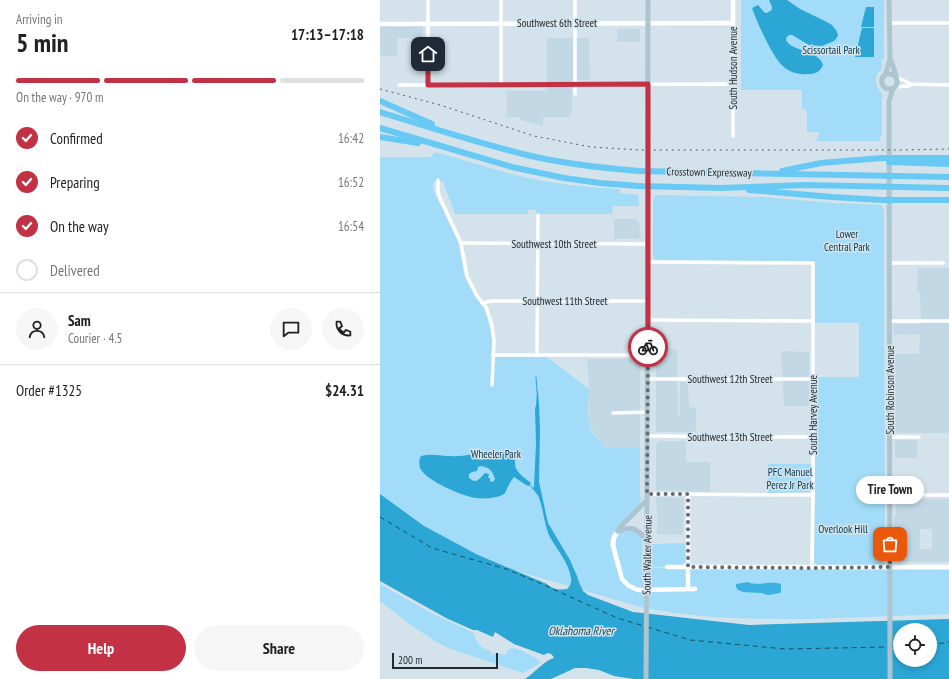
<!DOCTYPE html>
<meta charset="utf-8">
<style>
:root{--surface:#fff;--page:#f6f6f6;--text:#222;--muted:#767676;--line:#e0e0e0;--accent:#c23144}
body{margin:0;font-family:"PT Sans Narrow",sans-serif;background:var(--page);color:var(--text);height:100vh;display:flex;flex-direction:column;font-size:15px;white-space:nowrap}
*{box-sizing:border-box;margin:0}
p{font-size:13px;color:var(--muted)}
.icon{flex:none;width:22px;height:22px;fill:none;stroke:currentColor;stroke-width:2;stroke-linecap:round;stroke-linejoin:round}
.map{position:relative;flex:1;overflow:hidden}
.side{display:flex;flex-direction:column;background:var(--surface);width:380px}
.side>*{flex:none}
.tools{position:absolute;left:513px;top:623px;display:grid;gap:8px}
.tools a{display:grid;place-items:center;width:44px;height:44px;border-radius:50%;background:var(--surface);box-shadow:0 2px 6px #0003;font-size:20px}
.scale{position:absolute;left:12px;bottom:10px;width:106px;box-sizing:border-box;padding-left:4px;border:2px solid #252a2d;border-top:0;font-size:11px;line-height:14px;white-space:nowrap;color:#252a2d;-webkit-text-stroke:3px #d4e3eb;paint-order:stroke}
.pin{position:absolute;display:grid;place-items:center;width:34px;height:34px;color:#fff;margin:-17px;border-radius:8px;box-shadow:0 2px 6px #0006}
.courier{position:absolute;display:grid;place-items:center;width:40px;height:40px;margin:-20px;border:3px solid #c23144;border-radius:50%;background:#fff;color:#222;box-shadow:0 1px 5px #0007}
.bubble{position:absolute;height:28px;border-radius:14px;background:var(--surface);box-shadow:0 2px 6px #0003;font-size:13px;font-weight:700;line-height:28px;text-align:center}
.summary em{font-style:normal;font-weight:700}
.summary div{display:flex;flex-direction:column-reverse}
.summary{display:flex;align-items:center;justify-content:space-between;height:68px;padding:0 16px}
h1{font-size:26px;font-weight:700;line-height:30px}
.bar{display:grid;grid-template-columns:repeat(4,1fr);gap:6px 4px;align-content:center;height:48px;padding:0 16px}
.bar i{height:5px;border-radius:3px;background:var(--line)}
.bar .current{background:var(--accent)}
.bar p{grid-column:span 4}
.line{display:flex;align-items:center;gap:10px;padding:0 16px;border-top:1px solid var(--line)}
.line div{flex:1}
.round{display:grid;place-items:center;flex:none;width:42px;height:42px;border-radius:21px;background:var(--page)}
ol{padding:0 16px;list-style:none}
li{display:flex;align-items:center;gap:12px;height:44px}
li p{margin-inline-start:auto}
li .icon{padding:4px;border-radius:50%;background:var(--accent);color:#fff;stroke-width:4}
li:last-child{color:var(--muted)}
li i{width:22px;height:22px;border:2px solid var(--line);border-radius:50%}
.button{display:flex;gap:8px;margin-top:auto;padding:8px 16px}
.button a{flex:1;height:46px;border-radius:24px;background:var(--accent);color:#fff;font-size:16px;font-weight:700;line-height:46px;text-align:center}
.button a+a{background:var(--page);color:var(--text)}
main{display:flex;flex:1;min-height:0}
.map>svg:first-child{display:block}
.built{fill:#c2d9e5;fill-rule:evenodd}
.green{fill:#a2dcf8}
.forest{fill:#3ab1e0}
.water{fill:#2ba6d5;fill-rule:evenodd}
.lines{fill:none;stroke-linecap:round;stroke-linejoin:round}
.stream{stroke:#2ba6d5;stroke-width:1}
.ferry{stroke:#1d4d61;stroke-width:1;stroke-dasharray:5 4;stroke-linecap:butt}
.minor{stroke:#fff;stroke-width:3.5}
.tertiary{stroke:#fff;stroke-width:4.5}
.secondary{stroke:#adc5d1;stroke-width:5}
.motorway{stroke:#67c9f4;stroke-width:6}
.rail{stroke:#535b5f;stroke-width:1;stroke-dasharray:2 4;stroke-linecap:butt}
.done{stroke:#626b70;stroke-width:4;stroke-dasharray:0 7.2}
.route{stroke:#c23144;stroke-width:5}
.labels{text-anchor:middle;stroke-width:3;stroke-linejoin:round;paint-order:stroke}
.street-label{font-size:11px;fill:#252a2d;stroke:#d4e3eb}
.park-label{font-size:11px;fill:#03394c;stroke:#d4e3eb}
.water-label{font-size:12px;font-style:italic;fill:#1d4d61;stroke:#d4e3eb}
</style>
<main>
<section class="side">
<div class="summary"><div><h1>5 min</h1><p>Arriving in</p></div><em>17:13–17:18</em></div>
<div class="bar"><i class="current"></i><i class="current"></i><i class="current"></i><i></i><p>On the way · 970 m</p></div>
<ol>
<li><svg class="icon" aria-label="check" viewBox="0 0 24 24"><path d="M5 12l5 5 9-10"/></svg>Confirmed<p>16:42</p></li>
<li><svg class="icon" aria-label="check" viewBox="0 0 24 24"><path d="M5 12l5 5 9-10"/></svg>Preparing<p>16:52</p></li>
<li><svg class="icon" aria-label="check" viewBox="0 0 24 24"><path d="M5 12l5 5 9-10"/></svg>On the way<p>16:54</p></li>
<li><i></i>Delivered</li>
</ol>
<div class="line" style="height:72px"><a class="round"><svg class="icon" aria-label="person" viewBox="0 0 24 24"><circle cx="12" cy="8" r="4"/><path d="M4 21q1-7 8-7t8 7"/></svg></a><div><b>Sam</b><p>Courier · 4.5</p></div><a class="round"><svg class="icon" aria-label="chat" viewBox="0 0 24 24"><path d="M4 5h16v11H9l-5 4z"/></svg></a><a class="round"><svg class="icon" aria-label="phone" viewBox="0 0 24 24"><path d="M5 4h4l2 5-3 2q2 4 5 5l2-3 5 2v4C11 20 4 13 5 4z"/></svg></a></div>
<div class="line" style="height:52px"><div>Order #1325</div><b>$24.31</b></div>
<div class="button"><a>Help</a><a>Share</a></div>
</section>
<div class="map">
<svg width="569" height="679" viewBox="0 0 569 679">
<rect width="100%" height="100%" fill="#d4e3eb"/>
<g class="built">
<path d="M0,26H43V38H17V56H0Z"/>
<rect x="237" y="29" width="23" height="13"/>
<path d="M167,38H209L210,80H192V111L189,117H163V126L140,120V118L139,117H127V91H167Z"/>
<path d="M234,219H257L259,223L261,237L258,239H234Z"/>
<path d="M538,268H569V433H520L515,432V354H539L540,336L537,334L514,335L513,324H541L540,292H537Z"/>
<path d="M297,349L298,415H300V382H308L309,407L316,408V432H276V350Z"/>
<path d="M401,351L429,352V406H404Z"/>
<path d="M207,359H261L260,384V448H224L220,440L213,432L209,424V389Z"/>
<rect x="515" y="440" width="22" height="18"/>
<path d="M280,441H306V462H330V492L276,490V445Z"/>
<path d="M276,497H289V498H304L303,535L277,534V507L276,506Z"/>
<path d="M569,499V562H516L514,560V516L516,515V500ZM540,529H552V549H540Z"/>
</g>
<g class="green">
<path d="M361,0H504V60L501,59C501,62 503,65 502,68C501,71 500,71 498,73C493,81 498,88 502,94V135L500,138V141H436L440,132H427V111H425V109H422V90H361Z"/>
<path d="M55,152C93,162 131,176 170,182C193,186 217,188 240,189V193L258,195L259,206H233L232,214H156V210H148V214H75L63,182L55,181L53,184V189L78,242L85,278L95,296L104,309L107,316L110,326L112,341L111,357H167L209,389C209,401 206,419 211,430C215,437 222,440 224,448H260V497H262L257,508L232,534L230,540V545L236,568H242C239,558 229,534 243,530C246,529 250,530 253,530L261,536L262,539L263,568L569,570V614L430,619H380L332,617L295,613L260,607L134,570L0,569V157H49L52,156Z"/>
<path d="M275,195L383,197L453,203L502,205V209H504V233L505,559L504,563L503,565H436L434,561L435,500V377H479V323H435V261L277,260L275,259L273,256V199H275Z"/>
<path d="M388,464H431V486L430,492L388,493Z"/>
<path d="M306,543V562L302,564V567H271V544Z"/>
<path d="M0,584L49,612L94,633C97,644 99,647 111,651L112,653L111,656L116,653L125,655C126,654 128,650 129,649C136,645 151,656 157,659L160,661L159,664L143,673L68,648L53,640L27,622L0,601Z"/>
</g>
<path class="forest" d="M368,582C378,587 390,580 401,584V591L400,593L388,595L381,593L363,592L358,590L356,587V584Z"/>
<g class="water">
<path d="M389,0H407L420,9L445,21L452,25L456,30L458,35L456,39L454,41L442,46L429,45L412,35H409L406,38C407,52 438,48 443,65C440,72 435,74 428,74C420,75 412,73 405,68C393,59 377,22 372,8L378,5L384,12L386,13C395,10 392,7 389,0Z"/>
<path d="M486,7H494V27H481Z"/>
<path d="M482,28H494V57H475Z"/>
<path d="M157,391H158L159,405L160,429L159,482L168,523L190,560L197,576L199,582L203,591L208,595L253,612L369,625L569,619V679H254L234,676L219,670L206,668H195L171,679H145C155,673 163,661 174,658C172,653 168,652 164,655L134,644L115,632L113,637L97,630H93L66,618L0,581V494L44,526L98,555L167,584C174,590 179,590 187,589C190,586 192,583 191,578C189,563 177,550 170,537C164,525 164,511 159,498C158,494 154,492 153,488L154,486L156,444L155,408L156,406ZM520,630H550V660H520Z"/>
<path d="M104,452C111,452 131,449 134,457C136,462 134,466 137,470C140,475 146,479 151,483L149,486L146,485L134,477C132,480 130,482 129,485C126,489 127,493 122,495C117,498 103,499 97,498C84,497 46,481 40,468C39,464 39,459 41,456C51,453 61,456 71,456C82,457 93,454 104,452ZM101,466C110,468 112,470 115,479L113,482L110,481V478H108L109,474L105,473C100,478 97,485 89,478V474L92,472L97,471L98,467Z"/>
</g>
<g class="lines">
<g class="stream">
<path d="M156,377L157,392"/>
<path d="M150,485L153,489"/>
</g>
<g class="ferry">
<path d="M0,517L52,548L126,569L164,585L237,618L264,626"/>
<path d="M267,627L310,640L405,649L508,647"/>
<path d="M550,645L569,642"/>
<path d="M511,647H520"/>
</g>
<g class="minor">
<path d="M509,23H569"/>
<path d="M516,77L529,83L531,84L569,85"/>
<path d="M19,85L353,84V136"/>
<path d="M48,85V0"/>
<path d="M121,85V0"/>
<path d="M515,87L529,86L531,84"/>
<path d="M195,94V0"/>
<path d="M58,180V192L59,196L81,243L87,276L97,296L106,307L112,326L114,341L112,385"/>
<path d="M81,243L268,244"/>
<path d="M268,262L433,263V495L432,568"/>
<path d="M510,263H563"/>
<path d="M102,303L111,301H268"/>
<path d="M268,320L433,321"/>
<path d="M510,321H569"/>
<path d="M113,355H268"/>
<path d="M157,355L158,215"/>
<path d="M267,379H433"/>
<path d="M233,413L268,412"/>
<path d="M267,436L433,437"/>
<path d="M510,437H539"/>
<path d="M267,494L433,495"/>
<path d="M510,495H569"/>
</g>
<g class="tertiary">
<path d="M353,0V84"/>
<path d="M0,24L353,23"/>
<path d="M238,531L234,538L233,545L242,579L249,586L258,590L315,589"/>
<path d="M287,567H569"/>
<path d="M308,589V494"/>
</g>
<g class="secondary">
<path d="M505,75L507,69L510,59L509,0"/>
<path d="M514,88C496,94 499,66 515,76"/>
<path d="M238,531L241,526L267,500"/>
<path d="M238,531C253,525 257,529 267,540"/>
<path d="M266,679L267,500L268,0"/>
<path d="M510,679L509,101C511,97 511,93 513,89C515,86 516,87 517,84C518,81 512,62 510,59"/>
</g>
<g class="motorway">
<path d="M0,101L52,124"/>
<path d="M0,112C49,127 98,143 147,155C184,164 222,168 259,171L569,177"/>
<path d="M0,128L132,167L184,178L220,183L258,186L342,188L425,185L569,188"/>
<path d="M0,137L38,143"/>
<path d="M509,162L569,164"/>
<path d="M402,171L441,163L502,158H569"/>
<path d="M369,190L452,197L502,200H569"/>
</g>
<path class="rail" d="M0,89L60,105L154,136L211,147L260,150H522L569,149"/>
</g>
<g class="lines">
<path class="done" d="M268,347L267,494H308V567L432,568L510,567V544"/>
<path class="route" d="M48,54V85L268,84V347"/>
</g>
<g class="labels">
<g class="street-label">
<text x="177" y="27">Southwest 6th Street</text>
<text transform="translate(353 68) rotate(-90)" y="4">South Hudson Avenue</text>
<text transform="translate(329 172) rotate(1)" y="4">Crosstown Expressway</text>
<text x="174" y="248">Southwest 10th Street</text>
<text x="185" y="305">Southwest 11th Street</text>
<text x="350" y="383">Southwest 12th Street</text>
<text transform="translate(510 390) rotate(-90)" y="4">South Robinson Avenue</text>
<text transform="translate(433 415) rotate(-90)" y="4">South Harvey Avenue</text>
<text x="350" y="441">Southwest 13th Street</text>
<text transform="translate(267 555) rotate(-89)" y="4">South Walker Avenue</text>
</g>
<g class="park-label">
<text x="451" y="54">Scissortail Park</text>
<text x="467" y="238">Lower<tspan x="467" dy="13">Central Park</tspan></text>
<text x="116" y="458">Wheeler Park</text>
<text x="410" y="476">PFC Manuel<tspan x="410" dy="13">Perez Jr Park</tspan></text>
<text x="463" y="533">Overlook Hill</text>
</g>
<g class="water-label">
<text x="201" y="635">Oklahoma River</text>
</g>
</g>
</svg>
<div class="tools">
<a><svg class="icon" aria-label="locate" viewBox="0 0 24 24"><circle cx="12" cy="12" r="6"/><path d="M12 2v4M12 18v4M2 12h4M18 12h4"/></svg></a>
</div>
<div class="scale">200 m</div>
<div class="pin" style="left:510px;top:544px;background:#ea580c"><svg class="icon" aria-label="bag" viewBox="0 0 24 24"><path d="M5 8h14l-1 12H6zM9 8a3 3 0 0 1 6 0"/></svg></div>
<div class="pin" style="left:48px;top:54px;background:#1f2937"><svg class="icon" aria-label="home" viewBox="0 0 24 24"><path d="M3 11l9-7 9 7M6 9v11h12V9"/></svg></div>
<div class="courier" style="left:268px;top:347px"><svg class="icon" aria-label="bike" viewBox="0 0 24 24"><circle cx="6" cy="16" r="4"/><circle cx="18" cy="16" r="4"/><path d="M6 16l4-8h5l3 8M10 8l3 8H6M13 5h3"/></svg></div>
<div class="bubble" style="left:476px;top:476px;width:68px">Tire Town</div>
</div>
</main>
